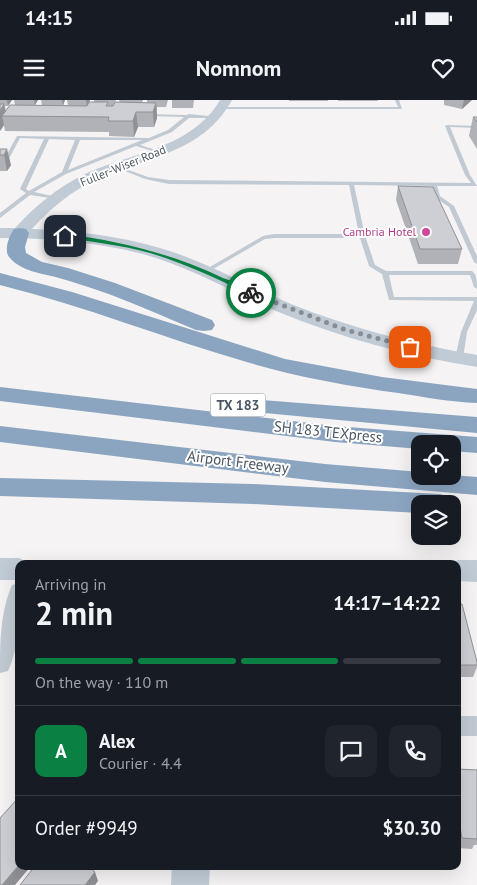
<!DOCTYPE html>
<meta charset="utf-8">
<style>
:root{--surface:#171b24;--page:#20242c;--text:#f1f3f6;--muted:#9ea1a6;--line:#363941;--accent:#0b8043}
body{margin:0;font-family:"PT Sans",sans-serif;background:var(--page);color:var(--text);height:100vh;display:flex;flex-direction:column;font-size:19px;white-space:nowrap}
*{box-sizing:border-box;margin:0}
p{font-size:16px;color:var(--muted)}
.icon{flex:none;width:28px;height:28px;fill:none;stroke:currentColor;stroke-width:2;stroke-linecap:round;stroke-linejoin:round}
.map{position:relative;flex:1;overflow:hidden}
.drawer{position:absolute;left:15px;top:460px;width:446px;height:310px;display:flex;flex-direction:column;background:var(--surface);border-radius:10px;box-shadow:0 5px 20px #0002}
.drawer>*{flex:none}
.controls{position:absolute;left:411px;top:335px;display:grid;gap:10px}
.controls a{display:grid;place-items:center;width:50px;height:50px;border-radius:10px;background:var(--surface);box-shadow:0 5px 20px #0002;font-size:25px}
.pin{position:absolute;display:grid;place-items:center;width:42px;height:42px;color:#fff;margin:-21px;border-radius:10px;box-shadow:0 2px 8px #0006}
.courier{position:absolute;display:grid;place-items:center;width:50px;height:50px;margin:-25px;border:4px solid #0b8043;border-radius:50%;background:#fff;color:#222;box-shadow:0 1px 6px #0007}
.headline em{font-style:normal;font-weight:600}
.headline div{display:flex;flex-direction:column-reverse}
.headline{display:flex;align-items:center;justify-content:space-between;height:85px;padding:0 20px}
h1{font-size:32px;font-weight:600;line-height:38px}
.bar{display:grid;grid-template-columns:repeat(4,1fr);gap:8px 5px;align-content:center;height:60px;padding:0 20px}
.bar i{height:6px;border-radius:4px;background:var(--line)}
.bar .selected{background:var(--accent)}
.bar p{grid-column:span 4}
.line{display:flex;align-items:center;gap:12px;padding:0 20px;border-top:1px solid var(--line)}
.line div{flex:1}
.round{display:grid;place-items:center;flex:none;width:52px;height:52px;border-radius:10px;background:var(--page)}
.status{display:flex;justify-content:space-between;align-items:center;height:35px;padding:0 25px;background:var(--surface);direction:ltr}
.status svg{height:14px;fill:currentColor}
header{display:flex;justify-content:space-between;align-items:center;height:65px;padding:0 20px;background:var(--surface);font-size:22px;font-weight:600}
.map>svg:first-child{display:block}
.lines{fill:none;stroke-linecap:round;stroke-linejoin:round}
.lane{fill:#c1cad2;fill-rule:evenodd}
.street{fill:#c1cad2;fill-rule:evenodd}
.secondary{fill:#c1cbd6;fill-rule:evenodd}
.highway{fill:#8ba5c1;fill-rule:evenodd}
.wall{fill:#b0b2b7}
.shaded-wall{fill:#909195}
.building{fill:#cdcfd5;stroke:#909195}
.route{fill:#0b8043}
.done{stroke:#868d94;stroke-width:5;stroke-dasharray:0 9}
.hotel-dot{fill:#d1479c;stroke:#fff;stroke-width:2}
.labels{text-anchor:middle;stroke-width:4;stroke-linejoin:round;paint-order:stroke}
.far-street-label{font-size:12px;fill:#4a5661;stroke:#fff}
.far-hotel-label{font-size:12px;fill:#b23c85;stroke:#fff;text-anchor:end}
.shield{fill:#fff;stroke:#808990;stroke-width:1}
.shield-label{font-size:14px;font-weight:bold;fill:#4a5661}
.street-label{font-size:15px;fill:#4a5661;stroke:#fff}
</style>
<div class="status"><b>14:15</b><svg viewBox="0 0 49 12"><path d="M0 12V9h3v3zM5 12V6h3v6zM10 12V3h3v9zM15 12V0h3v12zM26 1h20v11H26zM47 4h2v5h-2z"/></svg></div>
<header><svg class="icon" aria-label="menu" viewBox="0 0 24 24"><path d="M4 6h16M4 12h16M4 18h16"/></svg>Nomnom<svg class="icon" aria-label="heart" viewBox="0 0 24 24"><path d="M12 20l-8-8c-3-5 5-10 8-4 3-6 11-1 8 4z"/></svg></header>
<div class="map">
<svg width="477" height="785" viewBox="0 0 477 785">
<rect width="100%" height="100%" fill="#f5f3f3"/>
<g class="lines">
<g class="lane">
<path d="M395,0H399L402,9H223L221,8L223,7H398Z"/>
<path d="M143,14L187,15L189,14L219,17L217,18H189L172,32L140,45L159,51V53L136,46L66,74L34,92L57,97V99L30,95L0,118V113L26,93L20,89L44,39L20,38L5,66H1V65L17,36L149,38L168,30L184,17L145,16ZM49,39L75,40L62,72L29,91L26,89ZM80,40H142L68,70Z"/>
<path d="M447,25L477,26V28L450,27L470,75L477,86H437L440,96L454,106L477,156V164L474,162L449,107L436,98L432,86L354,85L365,136L375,165L386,171H472C477,174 477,183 477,189L474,187L470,175H389L394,197H477V210L467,232L463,258L459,260L455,258L461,232L474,201L389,200L382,174L369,166L360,138H274L265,139L208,172L203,171L263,136L274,134H359L349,85L169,84L145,79L115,67L117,66L148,77L169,80L471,83L465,75L445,26Z"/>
</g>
<g class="street">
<path d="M19,483C19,513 21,543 8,571L0,573C0,544 0,513 12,485Z"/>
<rect x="458" y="616" width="19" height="20"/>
</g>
<g class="secondary">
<path d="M220,0H232C202,54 147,56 96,80C71,91 50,109 32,129C83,131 136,138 184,156C221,170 255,189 291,204C351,228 413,244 477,255V267C408,256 341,238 276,211C232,192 190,167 143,154C96,142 48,138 0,138V128H15C35,106 58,87 85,74C131,53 192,48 220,0Z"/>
<path d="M0,458H19L30,464H19V480H0Z"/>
<path d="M458,460H477V482L458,481V464H448Z"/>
<path d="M172,766H210L209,785H171Z"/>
</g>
<g class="highway">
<path d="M20,128L26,129L29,133L25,147L26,153L42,162L68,168L115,183L212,220L215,225L212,230L204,231L196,230C164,217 132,202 100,191C86,186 73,182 59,178C42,173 22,172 10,158C3,151 9,136 14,129Z"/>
<path d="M0,173L72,192L285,259L382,277L477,289V303C450,302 424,297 398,293C348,286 298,277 250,263C166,239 85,206 0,185Z"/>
<path d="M0,287L335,326L477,337V353L452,351V344H420V349L335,342L0,301Z"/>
<path d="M262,300L477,317V333L253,312L250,307L253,302Z"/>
<path d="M0,326L325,364L420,372V376H452V375L477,377V395L325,382L0,342Z"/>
<path d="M0,378L253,384L440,394L450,397L454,404L452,406V404H420V413L253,404L0,396Z"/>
</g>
</g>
<g class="wall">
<path d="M0,0H12L8,6H5L6,11L15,5L14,0H38L35,5H42L41,0H65L63,5H68L67,0H90L89,2H94V0H116L115,2H120L119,0H143L142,3H147V0H168L166,7H157V18L154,27H138L134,37L109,36V32L5,31L4,25L0,31Z"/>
<path d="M172,0H194L193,8H172Z"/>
<rect x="289" y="0" width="39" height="1"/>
<path d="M338,0H378L377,1H338Z"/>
<path d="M444,0H472L462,9L444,5Z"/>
<path d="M473,17H477V49L469,36Z"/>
<path d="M0,49L11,65L7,71H0Z"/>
<path d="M398,86L462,149L458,164H418L396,100Z"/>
<path d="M458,504L477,562V567L473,577H458Z"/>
<path d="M458,669L477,670V745H474L472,749L458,748Z"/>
</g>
<g class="shaded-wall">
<path d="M7,0H12L8,6Z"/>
<path d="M34,0H38L35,5Z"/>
<path d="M62,0H65L63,6Z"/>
<path d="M86,0H90L87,7Z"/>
<path d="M464,0H472L462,9Z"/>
<path d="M156,3L157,18L154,27L153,12Z"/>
<path d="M4,4L6,16H2L4,25L0,31V11Z"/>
<path d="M136,12L138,27L134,37L133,21Z"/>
<path d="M7,49L11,65L7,71L4,55Z"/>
<path d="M19,765V766H31L15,785H2Z"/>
<path d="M95,772L98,781L95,785H85Z"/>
</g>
<g class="building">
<path d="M89,2H108L106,6H113L115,2L156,3L153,12H136L133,21H108L109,17L2,16L10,5L87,6Z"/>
<path d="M0,4H4L0,11Z"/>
<path d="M473,17H477V22Z"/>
<path d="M0,49H7L4,55H0Z"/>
<path d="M398,86L433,87L462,149H420Z"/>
<path d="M458,504H462L477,562V565H458Z"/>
<path d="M458,669L477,670V739L462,738L458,716Z"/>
<path d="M19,697V765L2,785H0V718Z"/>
<path d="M35,766H88L95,772L85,785H20Z"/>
</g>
<path class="route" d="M65,134C120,141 173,154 223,178C234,182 246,186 254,193L249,194C217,179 184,163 150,153C121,145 92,142 63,137Z"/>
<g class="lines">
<path class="done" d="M251,193L346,230L410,247"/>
</g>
<circle class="hotel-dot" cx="426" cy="132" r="5"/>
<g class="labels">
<g class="far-street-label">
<text transform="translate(123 66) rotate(-22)" y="4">Fuller-Wiser Road</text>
</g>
<g class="far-hotel-label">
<text x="416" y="136">Cambria Hotel</text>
</g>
<rect class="shield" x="210.5" y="293.5" width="55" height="23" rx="4"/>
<g class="shield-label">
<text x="238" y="310">TX 183</text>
</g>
<g class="street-label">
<text transform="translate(328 332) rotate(6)" y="5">SH 183 TEXpress</text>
<text transform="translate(238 362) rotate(7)" y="5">Airport Freeway</text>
</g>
</g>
</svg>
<div class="controls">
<a><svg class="icon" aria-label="locate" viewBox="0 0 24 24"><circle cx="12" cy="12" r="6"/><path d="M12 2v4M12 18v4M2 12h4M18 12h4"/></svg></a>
<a><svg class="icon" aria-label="layers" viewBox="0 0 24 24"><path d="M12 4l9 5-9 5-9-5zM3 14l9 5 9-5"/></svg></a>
</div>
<div class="pin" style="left:410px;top:247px;background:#ea580c"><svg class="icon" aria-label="bag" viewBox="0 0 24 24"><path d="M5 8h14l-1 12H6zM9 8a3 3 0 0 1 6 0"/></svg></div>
<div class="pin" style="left:65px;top:136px;background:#1f2937"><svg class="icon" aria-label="home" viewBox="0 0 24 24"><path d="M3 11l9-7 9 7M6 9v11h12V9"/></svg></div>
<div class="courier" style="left:251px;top:193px"><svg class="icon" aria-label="bike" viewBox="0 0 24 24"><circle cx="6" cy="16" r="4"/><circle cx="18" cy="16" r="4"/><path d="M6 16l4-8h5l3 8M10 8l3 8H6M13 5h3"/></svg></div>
<section class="drawer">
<div class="headline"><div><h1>2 min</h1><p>Arriving in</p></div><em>14:17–14:22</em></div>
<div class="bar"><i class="selected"></i><i class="selected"></i><i class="selected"></i><i></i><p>On the way · 110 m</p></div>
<div class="line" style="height:90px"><b class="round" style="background:var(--accent);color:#fff">A</b><div><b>Alex</b><p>Courier · 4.4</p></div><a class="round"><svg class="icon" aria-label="chat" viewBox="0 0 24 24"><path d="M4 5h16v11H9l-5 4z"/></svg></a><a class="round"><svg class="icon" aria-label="phone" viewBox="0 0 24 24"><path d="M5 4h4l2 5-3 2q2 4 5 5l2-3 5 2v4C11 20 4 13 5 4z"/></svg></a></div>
<div class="line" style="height:65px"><div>Order #9949</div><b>$30.30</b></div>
</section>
</div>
